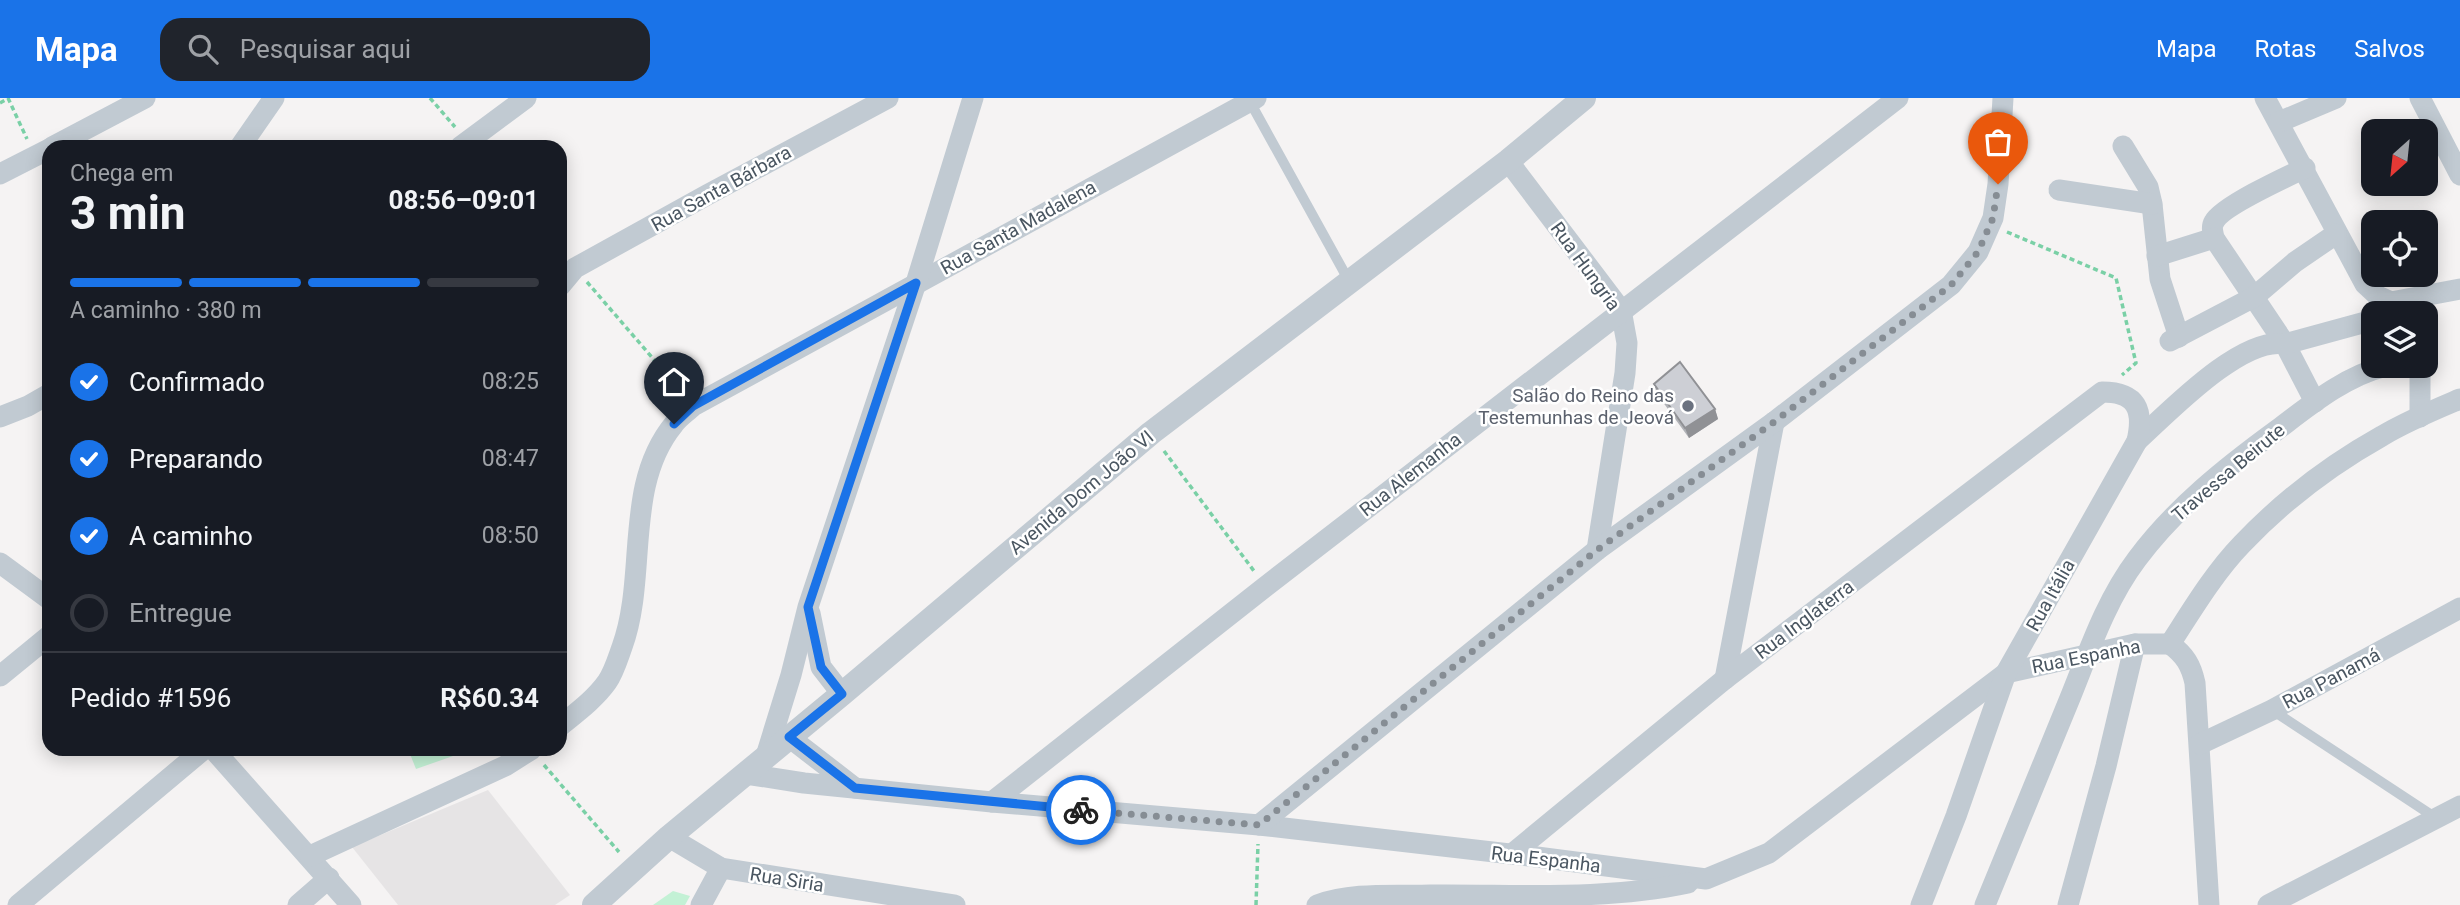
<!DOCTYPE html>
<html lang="pt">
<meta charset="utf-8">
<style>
:root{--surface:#171b24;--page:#20242c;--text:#f1f3f6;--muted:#9ea1a6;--line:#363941;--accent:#1a73e8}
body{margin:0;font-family:Roboto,sans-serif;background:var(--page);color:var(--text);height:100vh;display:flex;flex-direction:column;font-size:26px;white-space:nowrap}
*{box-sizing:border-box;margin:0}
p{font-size:23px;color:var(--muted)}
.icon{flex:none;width:38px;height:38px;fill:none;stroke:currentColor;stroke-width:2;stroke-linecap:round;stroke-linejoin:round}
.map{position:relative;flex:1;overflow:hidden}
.panel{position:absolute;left:42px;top:42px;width:525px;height:616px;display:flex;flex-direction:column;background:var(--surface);border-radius:21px;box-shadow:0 4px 18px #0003}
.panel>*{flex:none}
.needle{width:46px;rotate:207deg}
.buttons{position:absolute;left:2361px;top:21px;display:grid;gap:14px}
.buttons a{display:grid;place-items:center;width:77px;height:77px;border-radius:14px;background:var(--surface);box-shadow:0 4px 18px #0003;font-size:35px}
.pin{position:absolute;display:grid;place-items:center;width:60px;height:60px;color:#fff;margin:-72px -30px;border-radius:50% 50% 50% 0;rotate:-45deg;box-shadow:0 0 7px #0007}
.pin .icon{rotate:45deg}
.courier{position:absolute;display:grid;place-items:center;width:70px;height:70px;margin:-35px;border:5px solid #1a73e8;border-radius:50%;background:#fff;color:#222;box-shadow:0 2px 9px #0007}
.headline em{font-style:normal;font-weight:700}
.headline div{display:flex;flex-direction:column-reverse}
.headline{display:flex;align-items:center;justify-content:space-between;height:119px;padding:0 28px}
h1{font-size:46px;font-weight:700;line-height:52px}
.bar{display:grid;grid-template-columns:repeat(4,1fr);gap:10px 7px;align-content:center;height:84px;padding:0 28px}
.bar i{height:9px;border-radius:5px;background:var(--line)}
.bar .active{background:var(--accent)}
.bar p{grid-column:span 4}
.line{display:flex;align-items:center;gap:18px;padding:0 28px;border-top:2px solid var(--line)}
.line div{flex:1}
ol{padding:0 28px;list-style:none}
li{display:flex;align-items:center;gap:21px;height:77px}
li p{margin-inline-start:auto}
li .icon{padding:7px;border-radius:50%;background:var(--accent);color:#fff;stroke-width:4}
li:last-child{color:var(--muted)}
li i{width:38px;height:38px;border:4px solid var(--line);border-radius:50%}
header{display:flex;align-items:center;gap:42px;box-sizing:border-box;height:98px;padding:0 35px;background:var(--accent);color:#fff}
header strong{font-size:33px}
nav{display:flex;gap:38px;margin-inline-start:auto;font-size:24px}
.search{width:490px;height:63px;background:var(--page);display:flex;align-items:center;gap:18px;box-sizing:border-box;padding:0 24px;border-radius:21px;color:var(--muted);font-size:26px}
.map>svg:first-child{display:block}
.education{fill:#e6e4e5}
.green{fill:#c3f1d5}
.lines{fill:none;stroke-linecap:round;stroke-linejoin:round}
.path{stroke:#7ad0a6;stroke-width:3.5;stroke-dasharray:5 3.5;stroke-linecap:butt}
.service{stroke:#c1cad2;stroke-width:10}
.minor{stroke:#c1cad2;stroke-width:21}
.tertiary{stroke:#c1cad2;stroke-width:24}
.wall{fill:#b0b2b7}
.shaded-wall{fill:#909195}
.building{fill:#cdcfd5;stroke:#909195;stroke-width:2}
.done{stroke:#868d94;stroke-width:7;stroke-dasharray:0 12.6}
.route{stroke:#1a73e8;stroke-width:9}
.worship-dot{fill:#6b7280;stroke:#fff;stroke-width:2.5}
.labels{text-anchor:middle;stroke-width:5;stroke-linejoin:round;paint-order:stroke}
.street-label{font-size:19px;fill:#4a5661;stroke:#fff}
.worship-label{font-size:19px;fill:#5b616d;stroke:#fff;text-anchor:end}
</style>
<header>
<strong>Mapa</strong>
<div class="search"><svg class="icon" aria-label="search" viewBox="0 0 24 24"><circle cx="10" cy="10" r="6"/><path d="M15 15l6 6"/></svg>Pesquisar aqui</div>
<nav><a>Mapa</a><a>Rotas</a><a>Salvos</a></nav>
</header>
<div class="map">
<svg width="2460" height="807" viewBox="0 0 2460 807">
<rect width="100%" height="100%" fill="#f5f3f3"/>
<path class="education" d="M488,692L570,797L555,807H398L352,749Z"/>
<g class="green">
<path d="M408,651H473L416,671Z"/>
<path d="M673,793L690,798L685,807H653Z"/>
</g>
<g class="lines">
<g class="path">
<path d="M8,0L27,41"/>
<path d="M430,0L455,29"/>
<path d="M0,5L9,0"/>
<path d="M44,77L49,87"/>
<path d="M2007,134L2116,180L2136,265L2122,277"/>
<path d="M587,184L681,293"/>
<path d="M1164,353L1254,473"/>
<path d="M544,667L619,754"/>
<path d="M1256,807L1258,746"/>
</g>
<g class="service">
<path d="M1249,2L1349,183"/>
<path d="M2272,612L2436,720"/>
</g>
<g class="minor">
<path d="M2265,0L2365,186L2378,198L2391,204L2460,191"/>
<path d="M2420,0L2460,77"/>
<path d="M2279,24L2336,0"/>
<path d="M2123,48L2148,89L2152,106L2160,181L2179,239"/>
<path d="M52,49L145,0"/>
<path d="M240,49L274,0"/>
<path d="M460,49L526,0"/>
<path d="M1508,63L1621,212L1627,245L1625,275L1597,452"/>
<path d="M2305,70C2288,78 2221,109 2214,124C2211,129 2213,135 2214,140L2285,246L2315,304"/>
<path d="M0,76L49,51"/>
<path d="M2059,92L2152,106"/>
<path d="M2157,158L2214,140"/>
<path d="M560,188L575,170L707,97L888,0"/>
<path d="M2170,243L2254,199L2295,164L2336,136"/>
<path d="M2420,268V319"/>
<path d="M0,319L28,308L49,296"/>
<path d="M2137,343C2169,314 2241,238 2285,246L2373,222"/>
<path d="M0,465L49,501"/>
<path d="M810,515L821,569L842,596"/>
<path d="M2170,546C2192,512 2214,475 2242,446C2282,404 2332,366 2382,338C2407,323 2434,312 2460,301"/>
<path d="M2170,546C2185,557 2191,567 2195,585L2209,807"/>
<path d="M0,578L49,538"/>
<path d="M1725,581L1774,324"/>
<path d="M560,628C576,615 595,601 607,584C614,574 618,560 622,549C648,478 623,388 674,326C679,319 687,314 693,308L1256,0"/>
<path d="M789,639L855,690"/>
<path d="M2200,646L2272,612L2460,510"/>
<path d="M213,651L351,807"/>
<path d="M766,658L791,577L808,509L916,185L973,0"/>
<path d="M746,676L804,685L992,704L1259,727L1537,759L1706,781L1769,755L2006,575L2135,546H2170"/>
<path d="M992,704L1265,489L1898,0"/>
<path d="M1259,727L1597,452L1774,324L1951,187L1978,154L1993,120L1998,86L2003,0"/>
<path d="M669,739L721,770L955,807"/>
<path d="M1512,756L1725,581L2102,294C2137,294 2144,312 2137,343L2006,575L1956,718L1921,807"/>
<path d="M310,758L505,668L532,651"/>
<path d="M18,807L204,651"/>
<path d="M298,807L329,780"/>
<path d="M701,807L721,770"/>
<path d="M1317,807C1352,794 1393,798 1430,797C1515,796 1604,803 1688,785"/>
<path d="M1985,807C2014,738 2042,669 2070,600C2089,553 2106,502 2137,461C2175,410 2225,370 2277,332C2310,307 2345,278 2386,268"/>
<path d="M2068,807L2106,668L2135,546"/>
<path d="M2268,807L2460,708"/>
</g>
<path class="tertiary" d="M594,807L669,739L842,596L1151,335L1508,63L1584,0"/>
</g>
<path class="wall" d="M1654,286L1715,311L1718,321L1689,340L1657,296Z"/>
<path class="shaded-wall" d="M1715,311L1718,321L1689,340L1685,330Z"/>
<path class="building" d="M1680,264L1715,311L1685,330L1654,286Z"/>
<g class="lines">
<path class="done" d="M1081,712L1259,727L1597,452L1774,324L1951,187L1978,154L1993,120L1998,86"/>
<path class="route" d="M674,326L693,308L916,185L808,509L821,569L842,596L789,639L855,690L1081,712"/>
</g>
<circle class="worship-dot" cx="1688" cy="308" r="7"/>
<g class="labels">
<g class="street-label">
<text transform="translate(721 90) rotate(-29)" y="7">Rua Santa Bárbara</text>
<text transform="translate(1018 129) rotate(-29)" y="7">Rua Santa Madalena</text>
<text transform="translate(1586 168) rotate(54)" y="7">Rua Hungria</text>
<text transform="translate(2228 374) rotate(-40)" y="7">Travessa Beirute</text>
<text transform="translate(1410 376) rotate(-38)" y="7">Rua Alemanha</text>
<text transform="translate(1081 394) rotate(-40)" y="7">Avenida Dom João VI</text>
<text transform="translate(2050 497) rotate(-61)" y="7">Rua Itália</text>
<text transform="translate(1804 521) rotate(-37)" y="7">Rua Inglaterra</text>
<text transform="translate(2086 558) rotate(-11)" y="7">Rua Espanha</text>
<text transform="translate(2331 580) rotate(-28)" y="7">Rua Panamá</text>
<text transform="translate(1546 761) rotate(7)" y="7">Rua Espanha</text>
<text transform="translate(787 781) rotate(9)" y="7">Rua Siria</text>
</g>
<g class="worship-label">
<text x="1674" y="304">Salão do Reino das<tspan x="1674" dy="22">Testemunhas de Jeová</tspan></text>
</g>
</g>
</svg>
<div class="buttons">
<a><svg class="needle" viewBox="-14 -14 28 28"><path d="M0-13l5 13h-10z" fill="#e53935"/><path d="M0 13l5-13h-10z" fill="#9ea1a6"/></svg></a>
<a><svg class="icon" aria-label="locate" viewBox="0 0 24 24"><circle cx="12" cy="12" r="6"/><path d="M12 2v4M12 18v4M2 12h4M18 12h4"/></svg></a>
<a><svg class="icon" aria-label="layers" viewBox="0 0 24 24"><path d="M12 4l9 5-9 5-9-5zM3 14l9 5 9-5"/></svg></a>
</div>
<div class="pin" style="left:1998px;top:86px;background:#ea580c"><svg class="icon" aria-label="bag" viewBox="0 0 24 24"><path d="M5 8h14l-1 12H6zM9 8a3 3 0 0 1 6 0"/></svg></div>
<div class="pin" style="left:674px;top:326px;background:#1f2937"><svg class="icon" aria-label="home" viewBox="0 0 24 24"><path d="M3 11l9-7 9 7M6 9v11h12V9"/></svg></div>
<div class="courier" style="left:1081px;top:712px"><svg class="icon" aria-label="bike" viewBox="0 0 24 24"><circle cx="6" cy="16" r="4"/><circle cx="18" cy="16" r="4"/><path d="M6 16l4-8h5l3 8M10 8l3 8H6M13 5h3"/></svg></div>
<section class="panel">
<div class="headline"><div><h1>3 min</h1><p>Chega em</p></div><em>08:56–09:01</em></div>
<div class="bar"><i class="active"></i><i class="active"></i><i class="active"></i><i></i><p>A caminho · 380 m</p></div>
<ol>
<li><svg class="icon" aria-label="check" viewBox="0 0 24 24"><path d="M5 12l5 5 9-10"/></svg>Confirmado<p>08:25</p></li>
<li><svg class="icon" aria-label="check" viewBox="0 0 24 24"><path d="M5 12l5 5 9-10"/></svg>Preparando<p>08:47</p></li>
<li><svg class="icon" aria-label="check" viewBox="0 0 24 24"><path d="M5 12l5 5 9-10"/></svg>A caminho<p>08:50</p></li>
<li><i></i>Entregue</li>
</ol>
<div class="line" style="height:91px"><div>Pedido #1596</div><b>R$60.34</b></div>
</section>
</div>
